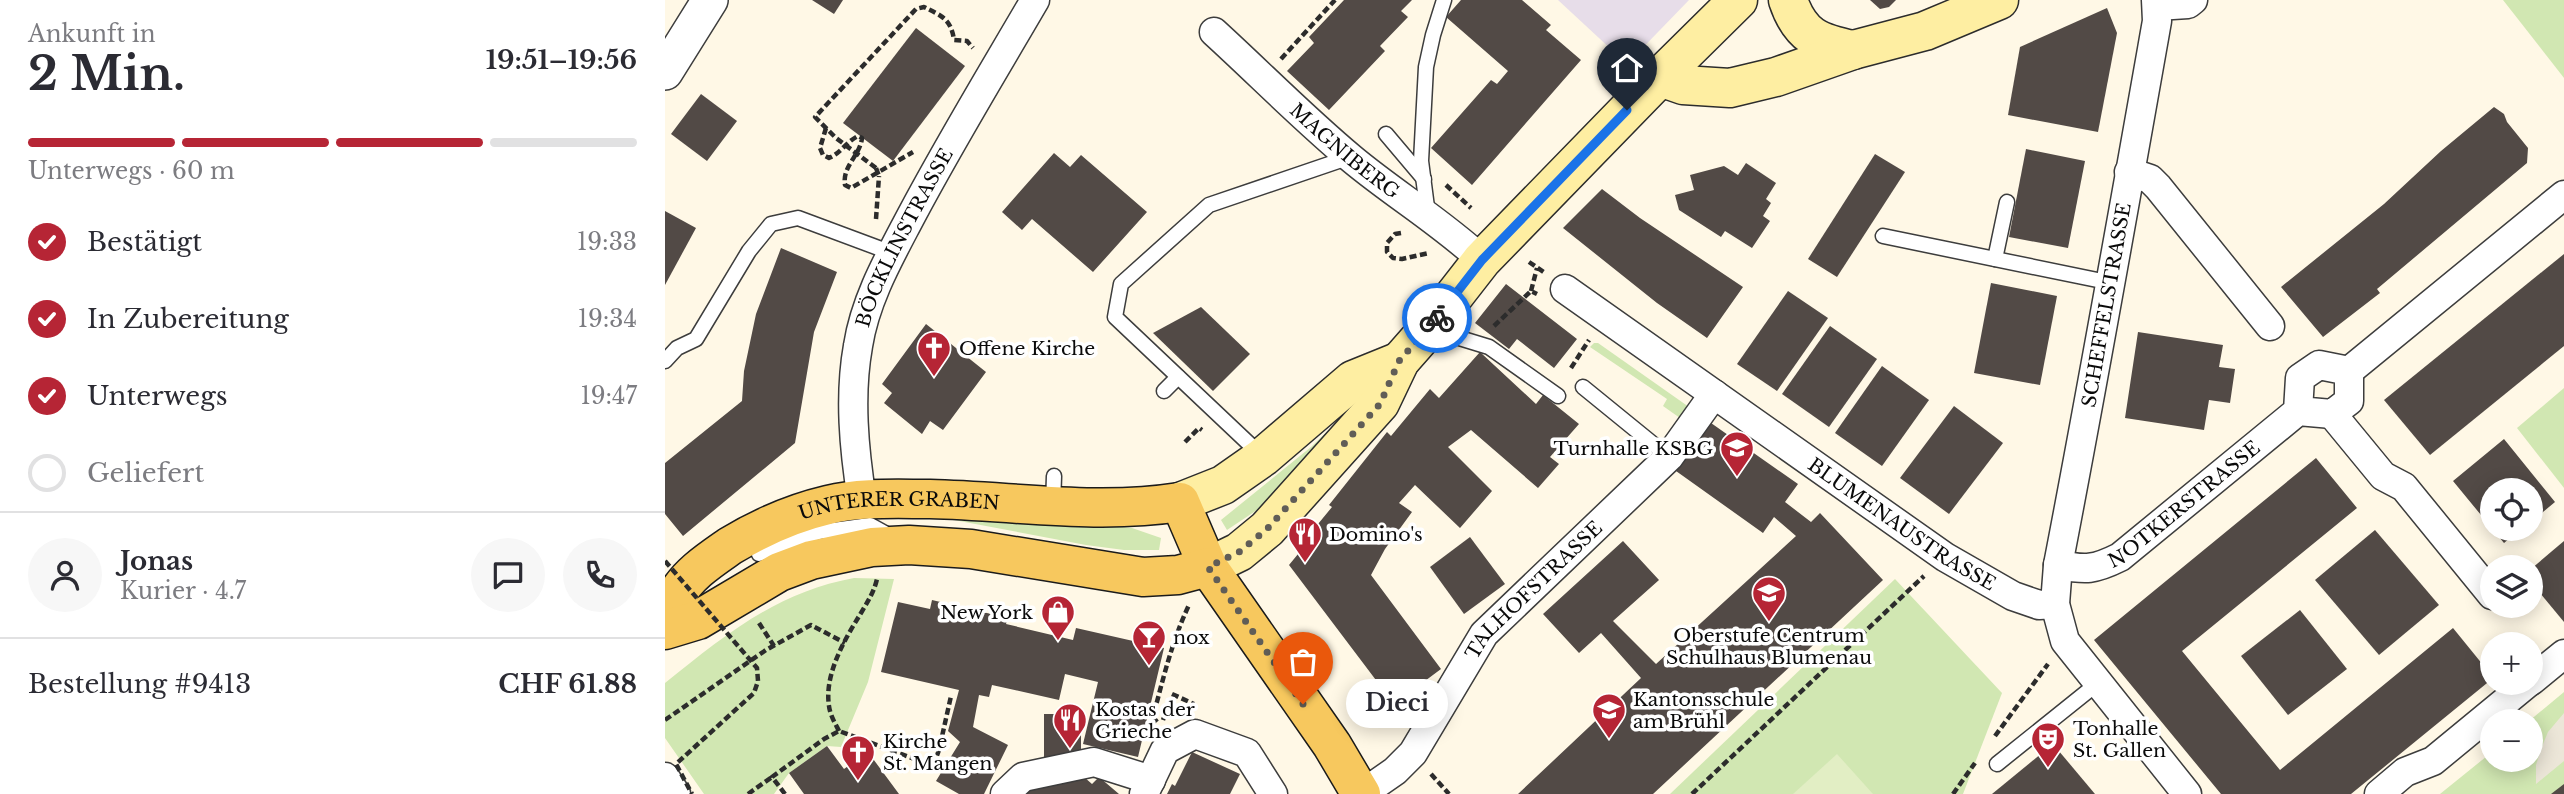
<!DOCTYPE html>
<html lang="de">
<meta charset="utf-8">
<style>
:root{--surface:#fff;--page:#f7f7f7;--text:#2b2b33;--muted:#7c7c81;--line:#e1e1e2;--accent:#b62535}
body{margin:0;font-family:"Libre Baskerville",serif;background:var(--page);color:var(--text);height:100vh;display:flex;flex-direction:column;font-size:26px;white-space:nowrap}
*{box-sizing:border-box;margin:0}
p{font-size:23px;color:var(--muted)}
.icon{flex:none;width:38px;height:38px;fill:none;stroke:currentColor;stroke-width:2;stroke-linecap:round;stroke-linejoin:round}
.map{position:relative;flex:1;overflow:hidden}
.sheet{display:flex;flex-direction:column;background:var(--surface);width:665px}
.sheet>*{flex:none}
.controls{position:absolute;left:1815px;top:478px;display:grid;gap:14px}
.controls a{display:grid;place-items:center;width:63px;height:63px;border-radius:50%;background:var(--surface);box-shadow:0 4px 18px #0003;font-size:35px}
.pin{position:absolute;display:grid;place-items:center;width:60px;height:60px;color:#fff;margin:-72px -30px;border-radius:50% 50% 50% 0;rotate:-45deg;box-shadow:0 0 7px #0007}
.pin .icon{rotate:45deg}
.courier{position:absolute;display:grid;place-items:center;width:70px;height:70px;margin:-35px;border:5px solid #1a73e8;border-radius:50%;background:#fff;color:#222;box-shadow:0 2px 9px #0007}
.bubble{position:absolute;height:49px;border-radius:24px;background:var(--surface);box-shadow:0 4px 18px #0003;font-size:23px;font-weight:800;line-height:49px;text-align:center}
.headline em{font-style:normal;font-weight:800}
.headline div{display:flex;flex-direction:column-reverse}
.headline{display:flex;align-items:center;justify-content:space-between;height:119px;padding:0 28px}
h1{font-size:46px;font-weight:800;line-height:52px}
.bar{display:grid;grid-template-columns:repeat(4,1fr);gap:10px 7px;align-content:center;height:84px;padding:0 28px}
.bar i{height:9px;border-radius:5px;background:var(--line)}
.bar .on{background:var(--accent)}
.bar p{grid-column:span 4}
.line{display:flex;align-items:center;gap:18px;padding:0 28px;border-top:2px solid var(--line)}
.line div{flex:1}
.round{display:grid;place-items:center;flex:none;width:74px;height:74px;border-radius:37px;background:var(--page)}
ol{padding:0 28px;list-style:none}
li{display:flex;align-items:center;gap:21px;height:77px}
li p{margin-inline-start:auto}
li .icon{padding:7px;border-radius:50%;background:var(--accent);color:#fff;stroke-width:4}
li:last-child{color:var(--muted)}
li i{width:38px;height:38px;border:4px solid var(--line);border-radius:50%}
main{display:flex;flex:1;min-height:0}
.map>svg:first-child{display:block}
.industrial{fill:#e7dde9}
.green{fill:#d1e7b2}
.pitch{fill:#e2eec4}
.plaza{fill:#ece6d8}
.building{fill:#524a46}
.lines{fill:none;stroke-linecap:round;stroke-linejoin:round}
.service-casing{stroke:#3d3d3d;stroke-width:17}
.minor-casing{stroke:#3d3d3d;stroke-width:31}
.tertiary-casing{stroke:#3d3d3d;stroke-width:38}
.secondary-casing{stroke:#2c2c2c;stroke-width:41}
.primary-casing{stroke:#1b1b1b;stroke-width:41}
.path{stroke:#2c2c2c;stroke-width:4.5;stroke-dasharray:7 3.5;stroke-linecap:butt}
.service{stroke:#fff;stroke-width:14}
.minor{stroke:#fff;stroke-width:28}
.tertiary{stroke:#fff;stroke-width:35}
.secondary{stroke:#feeea2;stroke-width:38}
.primary{stroke:#f7c85e;stroke-width:38}
.path-bridge{stroke:#2c2c2c;stroke-width:4.5;stroke-dasharray:7 3.5;stroke-linecap:butt}
.done{stroke:#605d57;stroke-width:7;stroke-dasharray:0 12.6}
.route{stroke:#1a73e8;stroke-width:9}
.labels{text-anchor:middle;stroke-width:7;stroke-linejoin:round;paint-order:stroke}
.street-label{font-size:19px;fill:#0a0a0a;stroke:#fff}
.poi-label{font-size:19px;fill:#0a0a0a;stroke:#fff;text-anchor:start}
</style>
<main>
<section class="sheet">
<div class="headline"><div><h1>2 Min.</h1><p>Ankunft in</p></div><em>19:51–19:56</em></div>
<div class="bar"><i class="on"></i><i class="on"></i><i class="on"></i><i></i><p>Unterwegs · 60 m</p></div>
<ol>
<li><svg class="icon" aria-label="check" viewBox="0 0 24 24"><path d="M5 12l5 5 9-10"/></svg>Bestätigt<p>19:33</p></li>
<li><svg class="icon" aria-label="check" viewBox="0 0 24 24"><path d="M5 12l5 5 9-10"/></svg>In Zubereitung<p>19:34</p></li>
<li><svg class="icon" aria-label="check" viewBox="0 0 24 24"><path d="M5 12l5 5 9-10"/></svg>Unterwegs<p>19:47</p></li>
<li><i></i>Geliefert</li>
</ol>
<div class="line" style="height:126px"><a class="round"><svg class="icon" aria-label="person" viewBox="0 0 24 24"><circle cx="12" cy="8" r="4"/><path d="M4 21q1-7 8-7t8 7"/></svg></a><div><b>Jonas</b><p>Kurier · 4.7</p></div><a class="round"><svg class="icon" aria-label="chat" viewBox="0 0 24 24"><path d="M4 5h16v11H9l-5 4z"/></svg></a><a class="round"><svg class="icon" aria-label="phone" viewBox="0 0 24 24"><path d="M5 4h4l2 5-3 2q2 4 5 5l2-3 5 2v4C11 20 4 13 5 4z"/></svg></a></div>
<div class="line" style="height:91px"><div>Bestellung #9413</div><b>CHF 61.88</b></div>
</section>
<div class="map">
<svg width="1899" height="794" viewBox="0 0 1899 794">
<rect width="100%" height="100%" fill="#fff8e6"/>
<path class="industrial" d="M893,0H1024L962,64Z"/>
<g class="green">
<path d="M1838,0H1899V78Z"/>
<path d="M929,343H933L1024,407L1015,418L998,406L1002,399L925,347Z"/>
<path d="M1899,388V488L1852,428Z"/>
<path d="M676,418L598,506L562,530L556,520L646,447Z"/>
<path d="M289,516L448,526L467,528L496,538L494,550H459L421,545L289,520Z"/>
<path d="M189,578L229,579L203,682L176,747L162,746L124,773L109,794H39L0,738V683C60,635 112,592 189,578Z"/>
<path d="M1230,579L1337,693L1298,794H1005Z"/>
<path d="M1899,692V794H1775L1827,752V760H1866L1864,721Z"/>
</g>
<path class="pitch" d="M1172,754L1208,794H1128Z"/>
<path class="plaza" d="M1899,713V761L1871,784V765L1876,749L1883,732Z"/>
<g class="building">
<path d="M147,0H178L169,14Z"/>
<path d="M679,0H747L736,11L743,17L715,46L720,51L664,110L622,71L649,43L644,37Z"/>
<path d="M796,0H857L886,25L881,30L916,60L807,185L766,148L826,80L832,84L843,71L781,17Z"/>
<path d="M1205,0H1231L1224,7L1215,9Z"/>
<path d="M1442,8L1452,33L1433,132L1343,115L1355,47Z"/>
<path d="M251,28L300,66L228,161L178,123Z"/>
<path d="M36,94L72,121L42,161L6,134Z"/>
<path d="M1829,107L1839,114L1842,122L1863,148L1862,163L1712,289L1715,293L1658,337L1616,287L1719,204L1776,151Z"/>
<path d="M1361,149L1420,161L1403,248L1344,237Z"/>
<path d="M389,153L405,167L416,155L482,212L428,272L367,219L357,230L337,212Z"/>
<path d="M1210,154L1240,172L1172,277L1143,259Z"/>
<path d="M1081,163L1111,183L1101,199L1106,203L1098,216L1105,221L1087,248L1060,231L1056,237L1014,210L1010,195L1029,190L1025,175L1059,166L1073,175Z"/>
<path d="M937,189L975,218L1078,287L1042,338L992,303L898,228Z"/>
<path d="M0,211L31,228L0,285Z"/>
<path d="M116,248L172,272L149,332L130,443L18,536L0,514V463L77,401L79,371L91,314Z"/>
<path d="M1899,254V346L1765,455L1719,400Z"/>
<path d="M1326,283L1392,296L1375,385L1309,373Z"/>
<path d="M841,284L912,339L889,368L852,339L844,349L810,323Z"/>
<path d="M1123,291L1163,318L1112,391L1072,364Z"/>
<path d="M536,307L585,354L548,391L488,333Z"/>
<path d="M261,324L321,372L278,430L265,421L257,434L219,403L227,393L217,384Z"/>
<path d="M1165,326L1212,359L1164,427L1117,394Z"/>
<path d="M1473,332L1558,345L1554,367L1570,369L1565,403L1544,400L1539,430L1460,418Z"/>
<path d="M815,352L871,404L878,395L914,424L885,457L894,464L873,488L806,430L783,447L827,491L795,528L750,485L734,503L747,512L720,549L706,575L776,669L729,704L624,565L647,537L644,535L667,507L664,505L722,432L726,436L765,389L774,398Z"/>
<path d="M1217,366L1264,400L1217,466L1170,433Z"/>
<path d="M1289,406L1338,443L1284,514L1235,478Z"/>
<path d="M1046,423L1133,484L1120,502L1146,522L1155,513L1218,580L988,794H853L976,678L936,633L914,653L878,614L958,541L994,580L948,621L991,664L1131,536L1109,517L1098,533L1011,471Z"/>
<path d="M1839,439L1890,502L1866,522V490H1827V528H1857L1839,543L1788,481Z"/>
<path d="M1651,458L1692,508L1517,651L1615,770L1788,628L1827,676V679L1686,794H1556L1429,640Z"/>
<path d="M1710,530L1774,605L1714,655L1650,580Z"/>
<path d="M805,537L840,584L799,614L765,567Z"/>
<path d="M1899,541V622L1866,582V569Z"/>
<path d="M267,600L343,618L341,624L408,640L411,628L499,648L473,757L418,744L433,682L400,674L394,700L327,685L324,697L314,695L308,727L343,745L319,794H294L271,781L295,742L283,731L294,690L216,672L233,602L265,609Z"/>
<path d="M1635,610L1682,669L1623,715L1576,656Z"/>
<path d="M379,714H416V760L379,759Z"/>
<path d="M1388,744L1430,794H1327Z"/>
<path d="M162,746L179,769L203,752L234,794H139L124,773Z"/>
<path d="M527,752L575,774L565,794H502L507,784L510,786Z"/>
<path d="M419,777L427,784L434,777L454,794H357L368,785Z"/>
<path d="M1899,784V794H1886Z"/>
</g>
<g class="lines">
<g class="service-casing">
<g id="service">
<path d="M721,134L759,179"/>
<path d="M763,215L756,161L761,67L768,35L779,0"/>
<path d="M1218,236L1447,283"/>
<path d="M1330,259L1342,202"/>
<path d="M765,329L824,347L893,396"/>
<path d="M0,361L12,348L31,339L84,251L106,224L133,218L227,253"/>
<path d="M918,387L1004,457"/>
<path d="M499,391L513,377"/>
<path d="M597,456L450,317L456,284L544,205L685,157"/>
<path d="M388,505L389,476"/>
<path d="M94,554L154,532L205,525L225,536"/>
<path d="M1332,764L1433,683"/>
</g>
</g>
<g class="minor-casing">
<g id="minor">
<path d="M1491,0L1492,21C1460,202 1428,384 1393,565L1390,604L1400,641L1522,794"/>
<path d="M1492,6L1523,4L1528,0"/>
<path id="s1" d="M549,32C595,74 639,119 687,159C729,194 776,222 817,260"/>
<path d="M1464,172L1485,179L1493,187L1605,326"/>
<path id="s2" d="M900,289L1280,557L1348,596L1374,605L1390,604"/>
<path d="M1684,371L1899,195"/>
<path d="M1667,414L1718,476L1739,487L1827,595"/>
<path id="s3" d="M197,500C189,449 184,396 193,346C200,300 224,258 245,218C284,144 328,72 370,0"/>
<path id="s4" d="M1393,565C1421,570 1429,570 1455,557L1633,411L1667,414L1684,401V371L1654,365L1635,378L1633,411"/>
<path d="M1866,681L1899,654"/>
<path d="M0,777L11,794"/>
<path d="M340,794L358,777L429,762L486,780"/>
<path d="M479,794L500,750L530,734L582,753L608,794"/>
<path id="s5" d="M697,794L730,771L748,753L819,634L1004,457L1049,394"/>
<path d="M1714,794L1740,772L1768,761L1864,682"/>
</g>
</g>
<g class="tertiary-casing">
<path id="tertiary" d="M0,72L45,0"/>
</g>
<g class="secondary-casing">
<g id="secondary">
<path d="M1123,0C1135,36 1153,43 1188,50"/>
<path d="M995,77L1018,85L1065,88L1111,77L1188,50L1260,31L1334,0"/>
<path d="M515,502L558,485L598,457L688,380L735,361"/>
<path d="M543,567L574,552L602,529L715,403L735,361L764,328L817,260L995,77L1073,0"/>
</g>
</g>
<g class="primary-casing">
<g id="primary">
<path id="s6" d="M3,627C5,618 6,605 11,596C23,574 45,560 65,546C95,528 129,513 163,505C196,497 231,499 265,499C349,501 432,515 515,502L543,567L667,745L696,794"/>
<path d="M0,630L33,620L114,572L146,560L207,547L244,545L306,549L478,577L513,575L543,567"/>
</g>
</g>
<g class="path">
<path d="M616,59L670,0"/>
<path d="M161,128L155,148L158,155L164,158C176,153 181,142 193,136L197,138C195,156 177,166 180,185L186,188L248,152"/>
<path d="M211,168L171,138L150,117L251,9L259,7C277,16 286,19 289,40L302,41L308,48"/>
<path d="M781,185L806,208"/>
<path d="M211,219L214,176"/>
<path d="M736,233L730,234L722,243V252L728,258L737,259L764,253"/>
<path d="M864,262L880,273"/>
<path d="M866,291L872,268"/>
<path d="M829,326L866,291L872,294"/>
<path d="M906,368L924,340"/>
<path d="M520,442L534,428L537,430"/>
<path d="M94,623L109,646"/>
<path d="M507,694L529,704"/>
<path d="M0,720L101,650L146,625L180,643"/>
<path d="M498,720L505,701"/>
<path d="M492,722L488,717C498,679 507,641 524,605"/>
<path d="M174,731C170,723 165,715 164,706C159,674 180,639 196,613C203,601 209,592 212,579"/>
<path d="M1330,736L1383,664"/>
<path d="M766,774L784,794"/>
<path d="M83,794L107,777"/>
<path d="M120,794L107,777L159,739L174,731L255,761H270L274,750L286,696"/>
<path d="M1027,794L1259,576"/>
<path d="M1288,794L1310,763"/>
</g>
<use href="#service" class="service"/>
<use href="#minor" class="minor"/>
<use href="#tertiary" class="tertiary"/>
<use href="#secondary" class="secondary"/>
<use href="#primary" class="primary"/>
<g class="path-bridge">
<path d="M211,168L214,176"/>
<path d="M0,561L92,668L93,681L89,693L11,764L27,794"/>
</g>
</g>
<g class="lines">
<path class="done" d="M638,704L543,567L574,552L602,529L715,404L734,361L772,318"/>
<path class="route" d="M772,318L817,260L962,110"/>
</g>
<defs>
<g id="church-pin" transform="scale(1.75)"><path d="M0 17L-7.5 6A9.5 9.5 0 1 1 7.5 6Z" fill="#b62535" stroke="#fff"/><path d="M-1.2-6h2.4v3.5h3.3v2.4h-3.3V6h-2.4V-.1h-3.3v-2.4h3.3Z" fill="#fff"/></g>
<g id="school-pin" transform="scale(1.75)"><path d="M0 17L-7.5 6A9.5 9.5 0 1 1 7.5 6Z" fill="#b62535" stroke="#fff"/><path d="M0-5L7-2L0 1L-7-2ZM-4 1L0 2.5L4 1V4Q0 6-4 4Z" fill="#fff"/></g>
<g id="restaurant-pin" transform="scale(1.75)"><path d="M0 17L-7.5 6A9.5 9.5 0 1 1 7.5 6Z" fill="#b62535" stroke="#fff"/><path d="M-5-6h1v4h1v-4h1v4h1v-4h1v5L-1.5 .5V6h-2V.5L-5-1ZM5-6V6H3V1.5H1.5Q1.5-4 5-6Z" fill="#fff"/></g>
<g id="shop-pin" transform="scale(1.75)"><path d="M0 17L-7.5 6A9.5 9.5 0 1 1 7.5 6Z" fill="#b62535" stroke="#fff"/><path d="M-5-2.5h2.3a2.7 3.5 0 0 1 5.4 0H5L5.5 6h-11ZM-1.5-2.5h3a1.5 2.3 0 0 0-3 0Z" fill="#fff"/></g>
<g id="bar-pin" transform="scale(1.75)"><path d="M0 17L-7.5 6A9.5 9.5 0 1 1 7.5 6Z" fill="#b62535" stroke="#fff"/><path d="M-6-5H6L.8 .8V4.5H3.5V6h-7V4.5H-.8V.8Z" fill="#fff"/></g>
<g id="theatre-pin" transform="scale(1.75)"><path d="M0 17L-7.5 6A9.5 9.5 0 1 1 7.5 6Z" fill="#b62535" stroke="#fff"/><path d="M-5-5.5Q0-4 5-5.5V0Q5 5 0 6Q-5 5-5 0ZM-3.3-2.5H-1v1.5H-3.3ZM1-2.5H3.3v1.5H1ZM-2.8 1Q0 5.5 2.8 1Z" fill="#fff"/></g>
</defs>
<g fill-rule="evenodd">
<use href="#church-pin" x="269" y="348"/>
<use href="#school-pin" x="1072" y="448"/>
<use href="#restaurant-pin" x="640" y="534"/>
<use href="#school-pin" x="1104" y="593"/>
<use href="#shop-pin" x="393" y="612"/>
<use href="#bar-pin" x="484" y="637"/>
<use href="#school-pin" x="944" y="710"/>
<use href="#restaurant-pin" x="405" y="720"/>
<use href="#theatre-pin" x="1383" y="739"/>
<use href="#church-pin" x="193" y="752"/>
</g>
<g class="labels">
<g class="street-label">
<text dy="7" stroke="none"><textPath href="#s1" startOffset="177">MAGNIBERG</textPath></text>
<text dy="7" stroke="none"><textPath href="#s3" startOffset="273">BÖCKLINSTRASSE</textPath></text>
<text transform="translate(1441 305) rotate(-80)" y="7">SCHEFFELSTRASSE</text>
<text dy="7" stroke="none"><textPath href="#s4" startOffset="147">NOTKERSTRASSE</textPath></text>
<text dy="7" stroke="none"><textPath href="#s6" startOffset="284">UNTERER GRABEN</textPath></text>
<text dy="7" stroke="none"><textPath href="#s2" startOffset="411">BLUMENAUSTRASSE</textPath></text>
<text dy="7" stroke="none"><textPath href="#s5" startOffset="270">TALHOFSTRASSE</textPath></text>
</g>
<g class="poi-label">
<text x="294" y="355">Offene Kirche</text>
<text x="1048" y="455" text-anchor="end">Turnhalle KSBG</text>
<text x="664" y="541">Domino's</text>
<text x="368" y="619" text-anchor="end">New York</text>
<text x="1104" y="642" text-anchor="middle">Oberstufe Centrum<tspan x="1104" dy="22">Schulhaus Blumenau</tspan></text>
<text x="508" y="644">nox</text>
<text x="968" y="706">Kantonsschule<tspan x="968" dy="22">am Brühl</tspan></text>
<text x="430" y="716">Kostas der<tspan x="430" dy="22">Grieche</tspan></text>
<text x="1408" y="735">Tonhalle<tspan x="1408" dy="22">St. Gallen</tspan></text>
<text x="218" y="748">Kirche<tspan x="218" dy="22">St. Mangen</tspan></text>
</g>
</g>
</svg>
<div class="controls">
<a><svg class="icon" aria-label="locate" viewBox="0 0 24 24"><circle cx="12" cy="12" r="6"/><path d="M12 2v4M12 18v4M2 12h4M18 12h4"/></svg></a>
<a><svg class="icon" aria-label="layers" viewBox="0 0 24 24"><path d="M12 4l9 5-9 5-9-5zM3 14l9 5 9-5"/></svg></a>
<a>+</a>
<a>−</a>
</div>
<div class="pin" style="left:638px;top:704px;background:#ea580c"><svg class="icon" aria-label="bag" viewBox="0 0 24 24"><path d="M5 8h14l-1 12H6zM9 8a3 3 0 0 1 6 0"/></svg></div>
<div class="pin" style="left:962px;top:110px;background:#1f2937"><svg class="icon" aria-label="home" viewBox="0 0 24 24"><path d="M3 11l9-7 9 7M6 9v11h12V9"/></svg></div>
<div class="courier" style="left:772px;top:318px"><svg class="icon" aria-label="bike" viewBox="0 0 24 24"><circle cx="6" cy="16" r="4"/><circle cx="18" cy="16" r="4"/><path d="M6 16l4-8h5l3 8M10 8l3 8H6M13 5h3"/></svg></div>
<div class="bubble" style="left:681px;top:679px;width:102px">Dieci</div>
</div>
</main>
